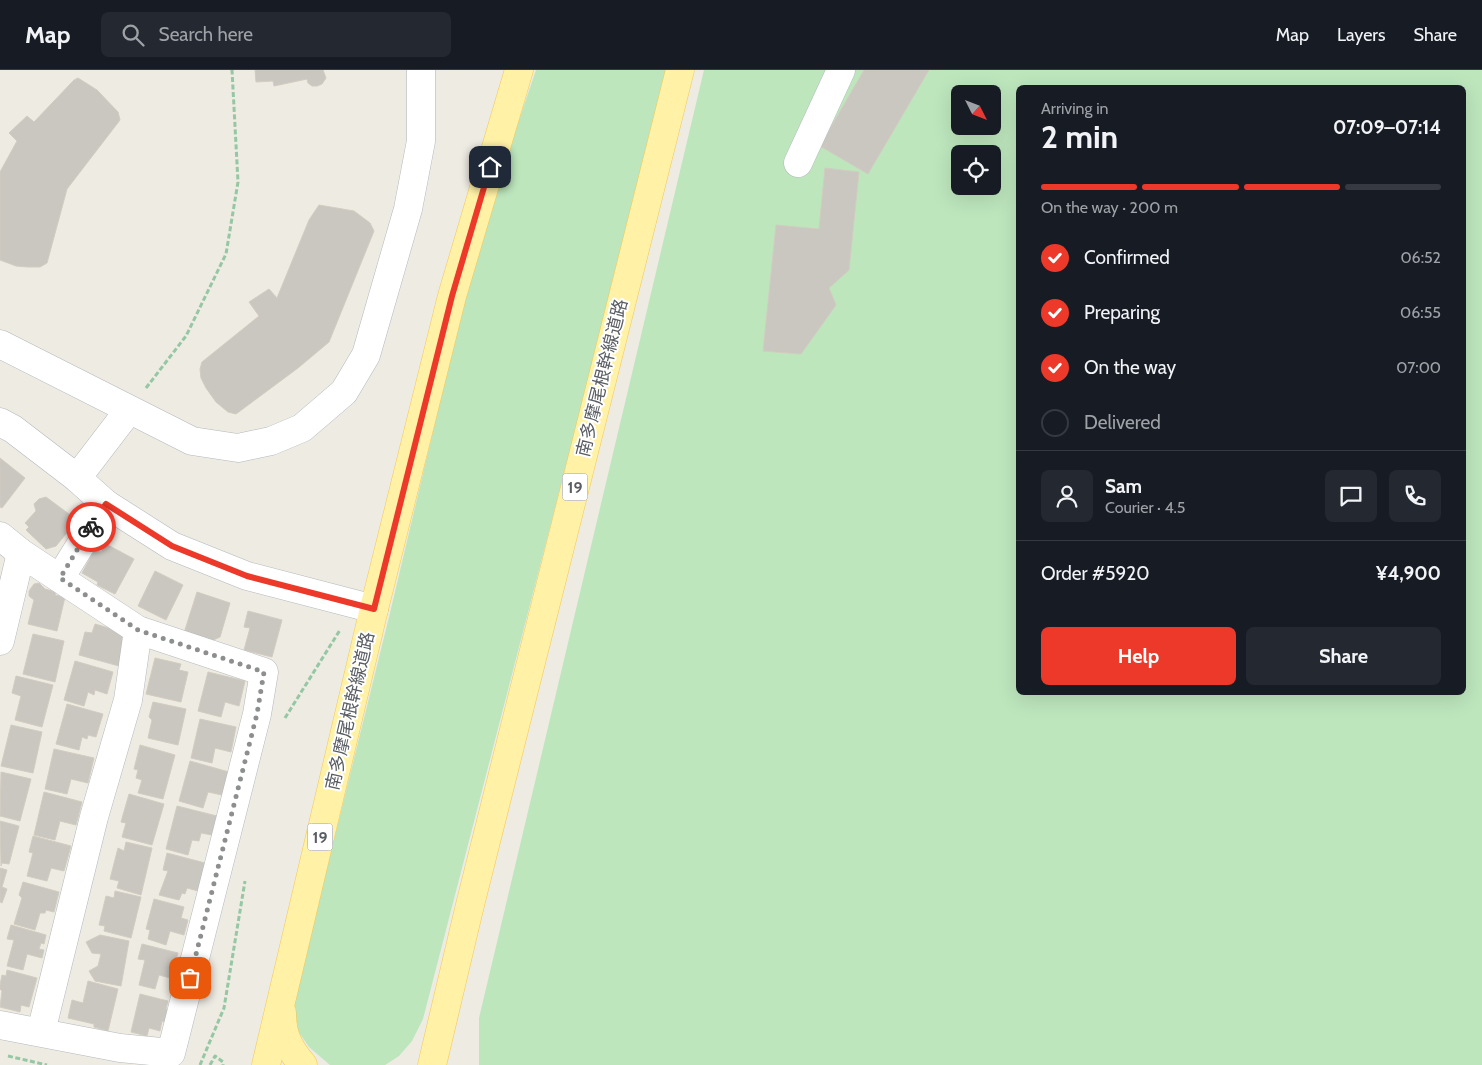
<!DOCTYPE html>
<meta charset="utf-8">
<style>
:root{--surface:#171b24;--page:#242831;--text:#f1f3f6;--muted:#9ea1a6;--line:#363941;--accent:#ec3929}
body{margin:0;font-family:Cabin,"Noto Sans JP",sans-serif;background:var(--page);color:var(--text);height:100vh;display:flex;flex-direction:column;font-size:19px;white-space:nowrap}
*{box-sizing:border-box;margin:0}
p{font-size:16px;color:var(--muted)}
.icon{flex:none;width:28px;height:28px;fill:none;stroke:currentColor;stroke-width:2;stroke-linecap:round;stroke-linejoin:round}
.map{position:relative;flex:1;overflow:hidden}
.drawer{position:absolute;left:1016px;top:15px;width:450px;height:610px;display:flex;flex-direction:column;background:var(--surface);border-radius:8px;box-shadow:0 5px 20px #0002}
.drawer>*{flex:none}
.needle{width:32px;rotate:132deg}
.tools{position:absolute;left:951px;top:15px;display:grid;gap:10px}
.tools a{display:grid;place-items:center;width:50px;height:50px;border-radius:8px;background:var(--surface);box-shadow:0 5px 20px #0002;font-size:25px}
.pin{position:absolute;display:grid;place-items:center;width:42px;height:42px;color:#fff;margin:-21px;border-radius:10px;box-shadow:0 2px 8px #0006}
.courier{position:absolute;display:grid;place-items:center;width:50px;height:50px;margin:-25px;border:4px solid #ec3929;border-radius:50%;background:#fff;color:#222;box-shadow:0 1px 6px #0007}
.head em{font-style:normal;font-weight:700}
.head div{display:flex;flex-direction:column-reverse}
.head{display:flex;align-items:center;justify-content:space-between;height:85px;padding:0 25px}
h1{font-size:32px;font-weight:700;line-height:38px}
.bar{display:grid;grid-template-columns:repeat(4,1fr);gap:8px 5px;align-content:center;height:60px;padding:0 25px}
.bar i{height:6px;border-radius:4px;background:var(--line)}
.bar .selected{background:var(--accent)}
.bar p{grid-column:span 4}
.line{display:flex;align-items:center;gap:12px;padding:0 25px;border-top:1px solid var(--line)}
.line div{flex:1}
.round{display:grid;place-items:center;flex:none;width:52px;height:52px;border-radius:8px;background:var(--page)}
ol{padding:0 25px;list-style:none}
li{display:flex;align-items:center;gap:15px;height:55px}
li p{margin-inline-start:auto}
li .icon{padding:5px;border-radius:50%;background:var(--accent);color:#fff;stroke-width:4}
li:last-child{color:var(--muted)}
li i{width:28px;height:28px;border:2px solid var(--line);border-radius:50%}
.cta{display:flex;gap:10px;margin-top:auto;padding:10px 25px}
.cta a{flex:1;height:58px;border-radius:8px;background:var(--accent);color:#fff;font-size:20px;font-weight:700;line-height:58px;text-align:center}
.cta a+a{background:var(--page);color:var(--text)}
header{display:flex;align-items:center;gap:30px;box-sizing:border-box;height:70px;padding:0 25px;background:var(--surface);border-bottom:1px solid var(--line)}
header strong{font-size:24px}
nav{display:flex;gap:28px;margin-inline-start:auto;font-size:18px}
.search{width:350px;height:45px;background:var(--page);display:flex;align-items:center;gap:12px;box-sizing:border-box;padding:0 18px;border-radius:8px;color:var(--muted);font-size:19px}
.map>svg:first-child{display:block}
.green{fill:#bde6bd;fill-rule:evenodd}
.building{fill:#cac7c1;stroke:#d2ccc0}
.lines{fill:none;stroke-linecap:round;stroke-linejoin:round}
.minor-casing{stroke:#b4b8bc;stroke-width:29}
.major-casing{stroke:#f4c754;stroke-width:29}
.path{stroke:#96c7a4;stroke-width:3;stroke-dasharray:5 2.5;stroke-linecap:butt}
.minor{stroke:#fff;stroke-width:28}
.major{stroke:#fff1a5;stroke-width:28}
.done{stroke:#8d8f8f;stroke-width:5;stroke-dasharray:0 9}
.route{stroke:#ec3929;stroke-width:6}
.labels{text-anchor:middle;stroke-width:4;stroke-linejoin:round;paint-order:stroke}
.shield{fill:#fff;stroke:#8c8e92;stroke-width:1}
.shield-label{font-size:16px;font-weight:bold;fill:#5a5e63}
.street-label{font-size:18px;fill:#5a5e63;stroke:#fff}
</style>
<header>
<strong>Map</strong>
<div class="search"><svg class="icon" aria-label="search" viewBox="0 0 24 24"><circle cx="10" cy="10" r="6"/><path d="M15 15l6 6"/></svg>Search here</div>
<nav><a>Map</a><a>Layers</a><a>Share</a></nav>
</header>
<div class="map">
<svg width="1482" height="995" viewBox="0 0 1482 995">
<rect width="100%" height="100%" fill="#edebe2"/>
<g class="green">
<path d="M536,0H668L423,949L412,971L399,986L385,995H330L309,977L294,955L295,928L390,543L466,222L513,68Z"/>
<path d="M704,0H1482V995H479V948ZM1019,18H1464V622H1019ZM960,24H992V56H960ZM960,84H992V116H960Z"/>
</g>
<g class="building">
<path d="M255,0H323L326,8L322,14L317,16H312L308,13L307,9L274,16L273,11L256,12Z"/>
<path d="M864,0H929L868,104L820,76Z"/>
<path d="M78,8L97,20L118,42L120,50L67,119L47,193L40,197H28L16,196L0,190V102L17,71L9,63L27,46L34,52L74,10Z"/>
<path d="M825,98L859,102L849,200L829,218L836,235L801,284L763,281L776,155L819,159Z"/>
<path d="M319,135L354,141L370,153L374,161L329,272L298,298L236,344L228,342L216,332L206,318L201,308L200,299L202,292L259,246L249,232L269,219L277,228L309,150Z"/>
<path d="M0,388L25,408L2,438L0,437Z"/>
<path d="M46,427L73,447L75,453L56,476L46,479L26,460L29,457L25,453L36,441L34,434L39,429Z"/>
<path d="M106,474L134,489L115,524L97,515L98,512L82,503L95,479L101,482Z"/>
<path d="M155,501L183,515L166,550L138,536Z"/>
<path d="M39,513L45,519L56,522L55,525L65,527L57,561L28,554L34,530L29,526V521L34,514Z"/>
<path d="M197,522L230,533L220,567L209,572L184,563Z"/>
<path d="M248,541L282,550L272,587L244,580L250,558L244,557Z"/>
<path d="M95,554L119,561L126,570L119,596L79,585L85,562L92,563Z"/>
<path d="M33,564L64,571L55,612L23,604Z"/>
<path d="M155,588L181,594L179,600L188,602L181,632L146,624Z"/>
<path d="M75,591L113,602L107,624L95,620L94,625L88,622L84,636L64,630Z"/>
<path d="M208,602L245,611L239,636L225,632L221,647L198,641Z"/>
<path d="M16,606L53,615L42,657L15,650L21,626L12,623Z"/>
<path d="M153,632L186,639L178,675L148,668L152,650L149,647Z"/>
<path d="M67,634L103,644L96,667L88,665L87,669L82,667L79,680L56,674Z"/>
<path d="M200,649L236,657L231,682L215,678L212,693L191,688Z"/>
<path d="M11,655L42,662L33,703L1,696Z"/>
<path d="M140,675L175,685L163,729L138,723L142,710L136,708L138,700L134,699Z"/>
<path d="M54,679L94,688L88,713L71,709L67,724L45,719Z"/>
<path d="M190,691L229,702L222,725L208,722L203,738L179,731Z"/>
<path d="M1,702L31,709L20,751L0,746Z"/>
<path d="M44,722L82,732L76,755L60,751L55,770L34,765Z"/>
<path d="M129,724L164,734L152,775L122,767L126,753L121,752Z"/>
<path d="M177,736L217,746L212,765L201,763L199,771L192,770L188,785L166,779Z"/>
<path d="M0,751L19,756L9,794L2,793L1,796Z"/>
<path d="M33,766L71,776L64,801L51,798L47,811L27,806L33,783L29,782Z"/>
<path d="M126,772L152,778L141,825L117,818L119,811L110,809L118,778L124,781Z"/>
<path d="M167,783L205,793L198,821L187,818L185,824L182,823L179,830L159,825L168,801L163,800Z"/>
<path d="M0,798L7,800L2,817L7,819L2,833L0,832Z"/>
<path d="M23,812L59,822L54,842L46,840L45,843H40L35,860L14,854L22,828L19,825Z"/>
<path d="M115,821L141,827L131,868L104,861L105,856L99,855L106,826L114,828Z"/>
<path d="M154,829L184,837L181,848L188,850L184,865L170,861L166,875L148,869L150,860L146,859Z"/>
<path d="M11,855L46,865L44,874L41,873L39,879L44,880L42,888L27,884L23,900L7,896L14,870L7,869Z"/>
<path d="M100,865L129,871L121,916L95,911L89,901L98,896L101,884L92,883L86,872Z"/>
<path d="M142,874L178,883L175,893L171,892L170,896L177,898L174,909L159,905L155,919L139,915L145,890L138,889Z"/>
<path d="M7,900L37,908L29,937L21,935L20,942L0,937L2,921L0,919V915L2,905L6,906Z"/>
<path d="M88,911L118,919L108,961L94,957V954L68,948L72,930L83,933Z"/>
<path d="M140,924L168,931L166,939L169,941L166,953L162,951L160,961L149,958L147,966L131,962Z"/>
</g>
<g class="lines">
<g class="minor-casing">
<g id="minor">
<path d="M798,93L841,0"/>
<path d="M0,274L192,371L238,378L271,371L302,358L344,322L366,285L408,139L421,71V0"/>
<path d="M0,352L13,359L77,408L106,434L172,476L247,506L374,539"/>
<path d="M77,408L129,340"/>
<path d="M0,466L21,483L138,560L264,602L257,644L171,983L120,978L0,955"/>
<path d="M60,508L106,434"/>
<path d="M0,571L21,483"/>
<path d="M41,962L94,747L128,630L138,560"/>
</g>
</g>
<g class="major-casing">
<g id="major">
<path d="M282,943C282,965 289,979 303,995"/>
<path d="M266,995L374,539L452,226L519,0"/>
<path d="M432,995L470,835L680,0"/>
</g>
</g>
<g class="path">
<path d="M146,318L186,266L226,184L238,112L232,0"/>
<path d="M285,648L340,560"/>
<path d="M8,986L47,995"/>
<path d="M200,995L224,938L245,811"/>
<path d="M210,995L215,986L223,992V995"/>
</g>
<use href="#minor" class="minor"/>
<use href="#major" class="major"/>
</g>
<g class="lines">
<path class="done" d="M91,457L60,508L138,560L264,602L257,644L190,908"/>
<path class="route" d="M91,457L106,434L172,476L247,506L374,539L452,226L490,97"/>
</g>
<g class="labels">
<g class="shield">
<rect x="562.5" y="403.5" width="25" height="27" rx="4"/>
<rect x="307.5" y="753.5" width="25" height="27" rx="4"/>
</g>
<g class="shield-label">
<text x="575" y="423">19</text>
<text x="320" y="773">19</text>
</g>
<g class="street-label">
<text transform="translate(602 308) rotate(-76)" y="6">南多摩尾根幹線道路</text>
<text transform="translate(350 641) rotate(-77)" y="6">南多摩尾根幹線道路</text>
</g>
</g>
</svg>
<div class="tools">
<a><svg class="needle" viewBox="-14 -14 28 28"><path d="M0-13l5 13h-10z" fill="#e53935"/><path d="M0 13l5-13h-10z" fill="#9ea1a6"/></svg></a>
<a><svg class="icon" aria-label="locate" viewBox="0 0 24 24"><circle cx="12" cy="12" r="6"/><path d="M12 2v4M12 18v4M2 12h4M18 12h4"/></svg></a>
</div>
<div class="pin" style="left:190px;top:908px;background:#ea580c"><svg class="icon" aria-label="bag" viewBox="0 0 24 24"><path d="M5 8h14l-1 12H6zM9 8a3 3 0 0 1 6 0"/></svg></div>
<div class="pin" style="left:490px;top:97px;background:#1f2937"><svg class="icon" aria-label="home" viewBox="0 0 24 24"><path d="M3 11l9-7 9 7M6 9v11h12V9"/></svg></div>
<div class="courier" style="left:91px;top:457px"><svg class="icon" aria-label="bike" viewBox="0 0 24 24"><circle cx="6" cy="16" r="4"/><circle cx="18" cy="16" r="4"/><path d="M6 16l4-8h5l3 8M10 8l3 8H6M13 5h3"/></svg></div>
<section class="drawer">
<div class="head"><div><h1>2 min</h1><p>Arriving in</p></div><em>07:09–07:14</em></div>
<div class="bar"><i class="selected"></i><i class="selected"></i><i class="selected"></i><i></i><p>On the way · 200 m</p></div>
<ol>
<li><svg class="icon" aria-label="check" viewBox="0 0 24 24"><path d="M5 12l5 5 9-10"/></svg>Confirmed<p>06:52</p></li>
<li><svg class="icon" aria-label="check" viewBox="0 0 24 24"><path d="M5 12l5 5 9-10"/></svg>Preparing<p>06:55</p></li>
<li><svg class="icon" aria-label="check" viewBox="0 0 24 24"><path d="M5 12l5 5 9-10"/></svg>On the way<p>07:00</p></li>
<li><i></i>Delivered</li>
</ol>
<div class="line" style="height:90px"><a class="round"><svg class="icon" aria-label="person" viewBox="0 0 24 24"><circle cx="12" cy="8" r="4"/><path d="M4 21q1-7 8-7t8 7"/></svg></a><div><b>Sam</b><p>Courier · 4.5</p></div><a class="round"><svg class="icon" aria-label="chat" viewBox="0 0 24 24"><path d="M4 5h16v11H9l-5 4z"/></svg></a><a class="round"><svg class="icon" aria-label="phone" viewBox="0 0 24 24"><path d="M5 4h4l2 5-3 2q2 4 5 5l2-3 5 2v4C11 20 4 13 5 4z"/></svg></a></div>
<div class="line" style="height:65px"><div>Order #5920</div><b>¥4,900</b></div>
<div class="cta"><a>Help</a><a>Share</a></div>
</section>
</div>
